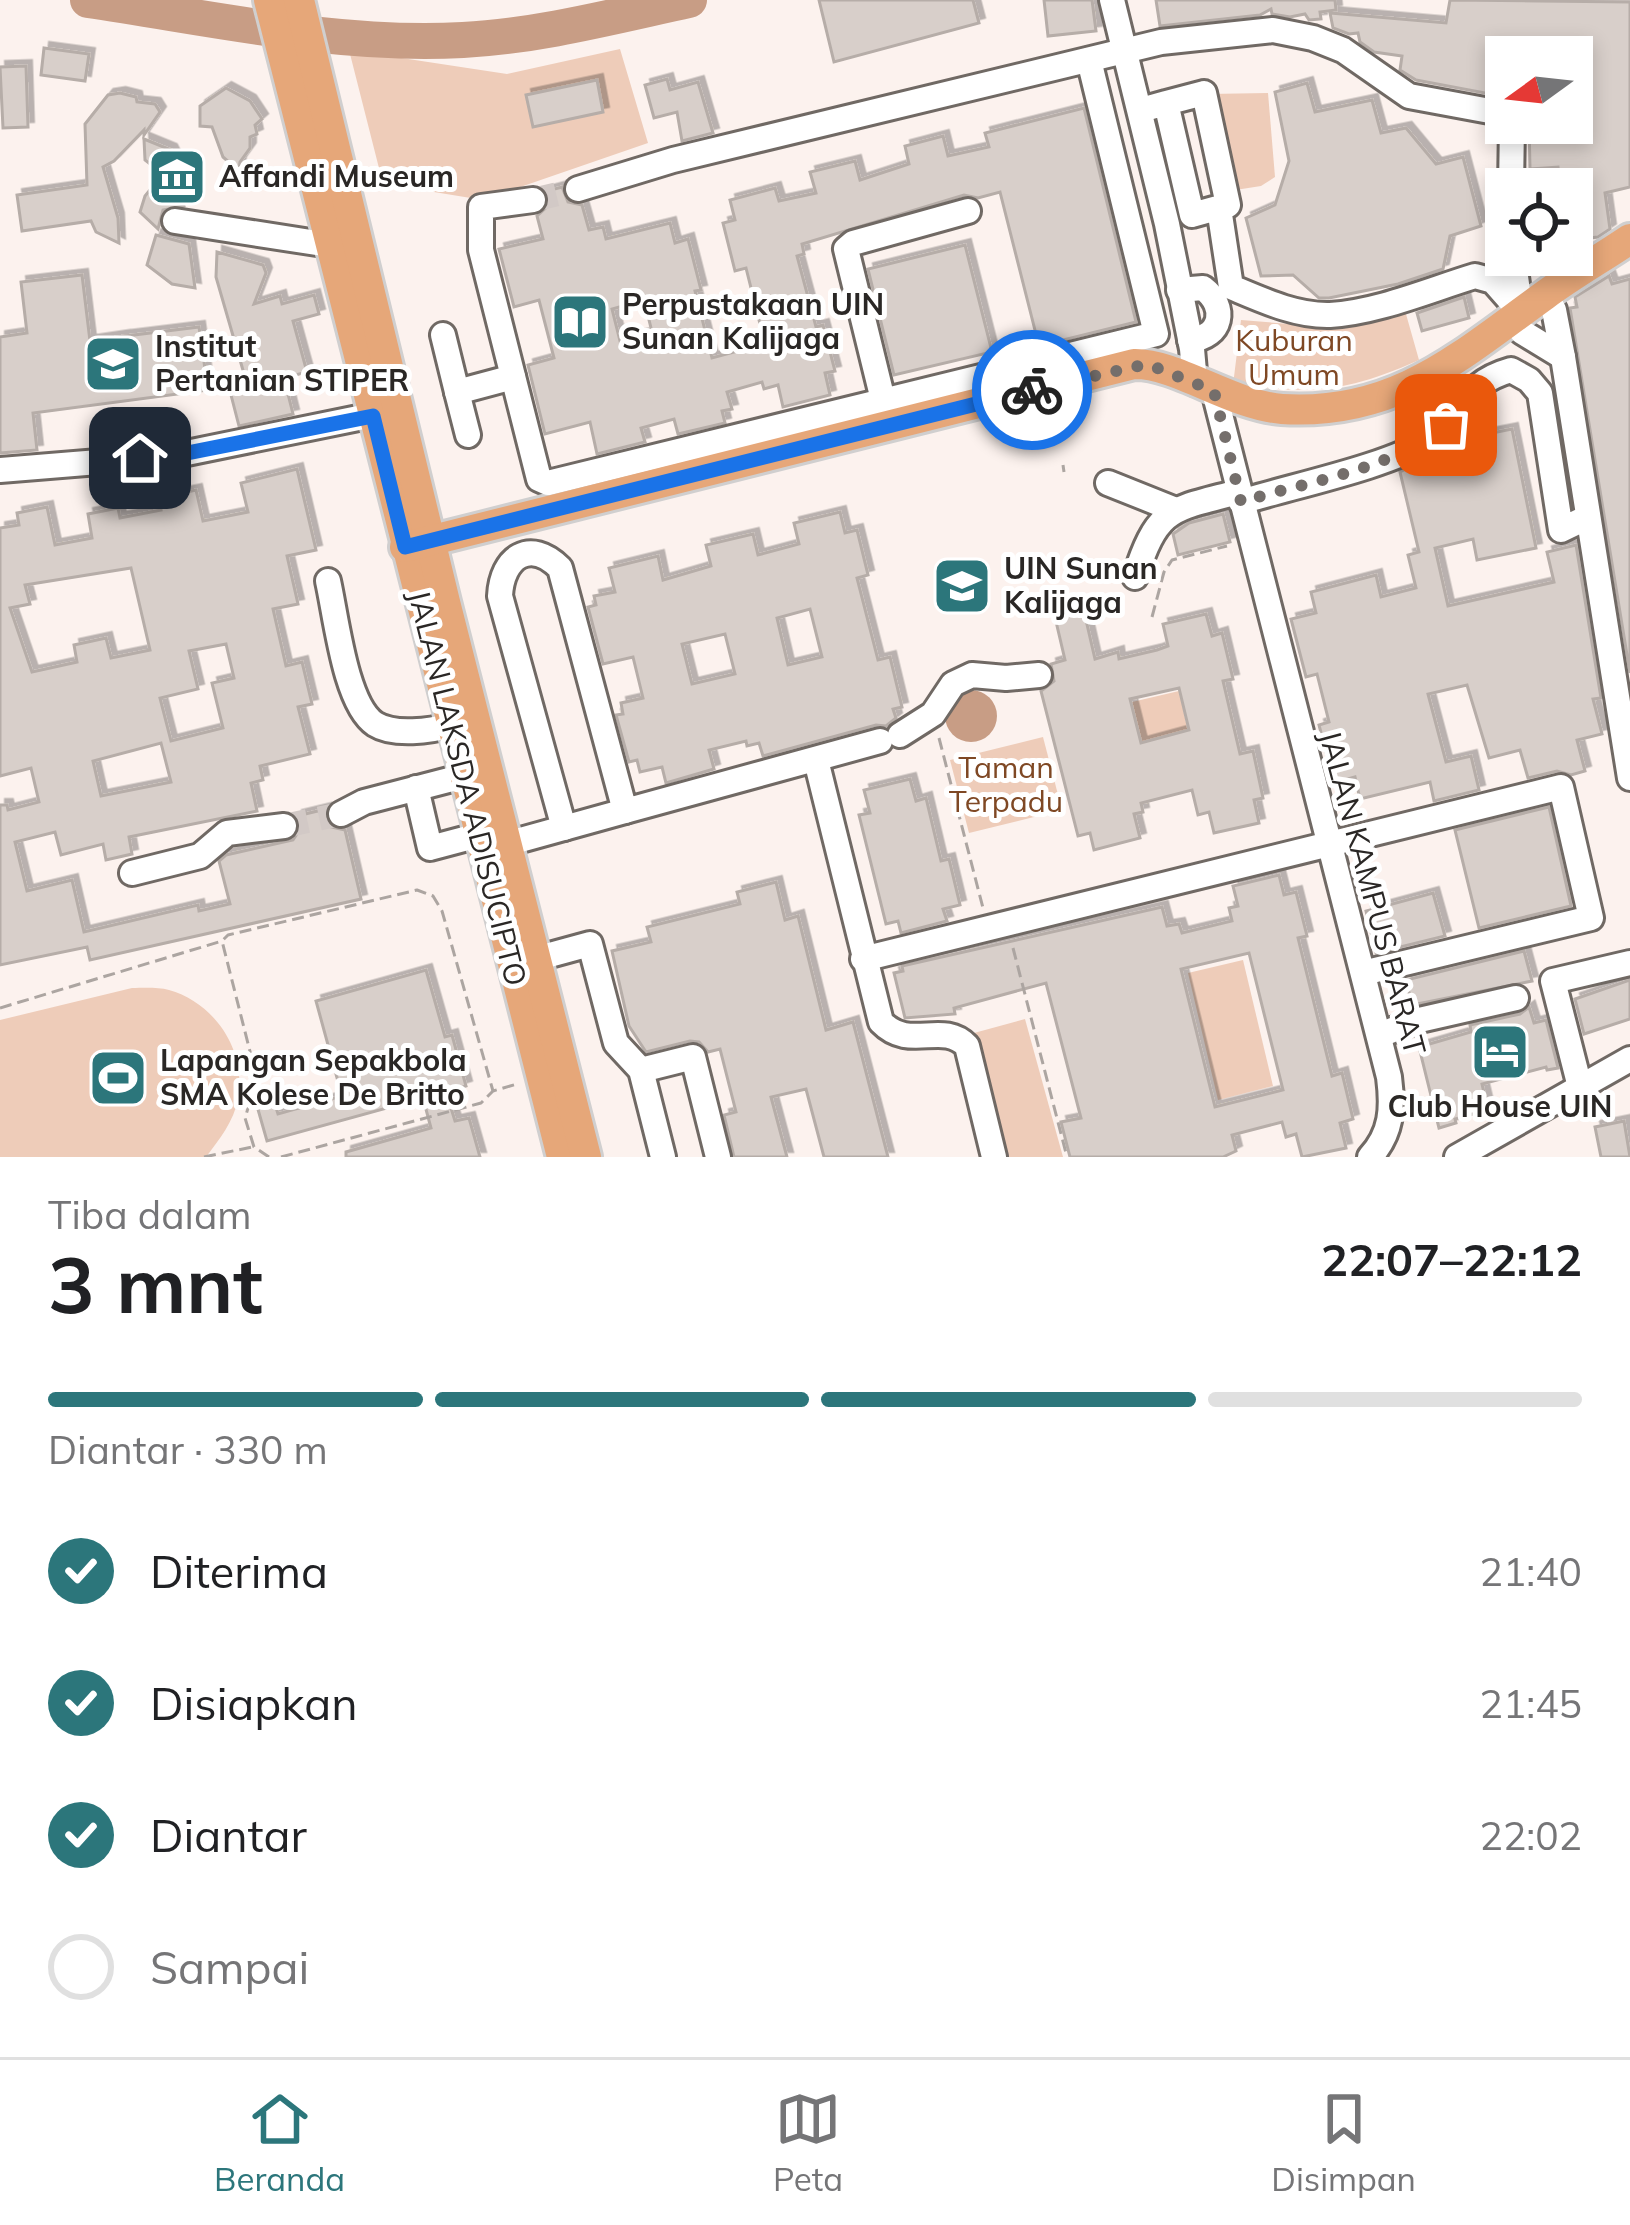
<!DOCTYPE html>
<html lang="id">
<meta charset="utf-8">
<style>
:root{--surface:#fff;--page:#f2f2f2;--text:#202124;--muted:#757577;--line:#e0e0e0;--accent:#2c767b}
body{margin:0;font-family:Mulish,sans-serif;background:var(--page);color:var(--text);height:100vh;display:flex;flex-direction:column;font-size:45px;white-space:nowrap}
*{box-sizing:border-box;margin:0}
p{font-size:39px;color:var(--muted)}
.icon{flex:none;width:66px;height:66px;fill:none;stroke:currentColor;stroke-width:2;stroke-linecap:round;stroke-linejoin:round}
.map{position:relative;height:1157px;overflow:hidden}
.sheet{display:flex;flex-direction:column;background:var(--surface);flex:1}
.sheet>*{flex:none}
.needle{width:78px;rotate:255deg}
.buttons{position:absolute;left:1485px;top:36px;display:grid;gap:24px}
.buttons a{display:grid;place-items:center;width:108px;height:108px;border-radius:0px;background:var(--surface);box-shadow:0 6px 18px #0003;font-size:60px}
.pin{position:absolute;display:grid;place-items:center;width:102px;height:102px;color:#fff;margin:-51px;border-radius:24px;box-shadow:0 6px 18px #0006}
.courier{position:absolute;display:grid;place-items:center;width:120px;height:120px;margin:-60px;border:9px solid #1a73e8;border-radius:50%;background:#fff;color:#222;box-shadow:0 3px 15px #0007}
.summary em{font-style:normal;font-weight:700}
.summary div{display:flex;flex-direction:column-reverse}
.summary{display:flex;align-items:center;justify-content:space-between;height:204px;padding:0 48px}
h1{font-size:78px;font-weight:700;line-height:90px}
.bar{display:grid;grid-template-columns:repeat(4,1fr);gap:18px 12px;align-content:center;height:144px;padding:0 48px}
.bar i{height:15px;border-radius:9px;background:var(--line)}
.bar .selected{background:var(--accent)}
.bar p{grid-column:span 4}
ol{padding:0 48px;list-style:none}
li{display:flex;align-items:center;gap:36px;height:132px}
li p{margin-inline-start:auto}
li .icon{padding:12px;border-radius:50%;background:var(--accent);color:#fff;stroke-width:4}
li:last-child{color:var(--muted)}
li i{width:66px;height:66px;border:6px solid var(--line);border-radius:50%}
.dock{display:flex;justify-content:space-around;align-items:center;height:168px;border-top:3px solid var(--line);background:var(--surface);font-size:33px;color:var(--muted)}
.dock a{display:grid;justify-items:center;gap:6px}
.dock .selected{color:var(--accent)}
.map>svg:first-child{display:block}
.green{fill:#eeccb9}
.water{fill:#c89d85}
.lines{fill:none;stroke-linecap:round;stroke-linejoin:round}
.river{stroke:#c89d85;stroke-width:36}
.building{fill:#d8cfca;stroke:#b6ada8;stroke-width:3;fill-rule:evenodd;filter:url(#shadow)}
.minor-tunnel{stroke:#d2c9c6;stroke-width:24;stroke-dasharray:24 12;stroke-linecap:butt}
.minor-casing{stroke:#706964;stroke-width:30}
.major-casing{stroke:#d0cfcf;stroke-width:36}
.path{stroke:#aca5a1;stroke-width:3;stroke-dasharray:12 6;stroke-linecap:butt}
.minor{stroke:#fff;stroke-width:24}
.major{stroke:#e6a779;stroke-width:30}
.done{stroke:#746e6b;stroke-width:12;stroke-dasharray:0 21.6}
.route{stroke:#1a73e8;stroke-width:15}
.labels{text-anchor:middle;stroke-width:10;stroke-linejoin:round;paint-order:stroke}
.poi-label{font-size:30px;font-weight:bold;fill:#2a2725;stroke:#fff;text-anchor:start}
.park-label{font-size:30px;fill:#7f4824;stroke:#fff}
.street-label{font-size:30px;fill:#2a2725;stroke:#fff}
</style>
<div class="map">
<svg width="1630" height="1157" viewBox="0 0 1630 1157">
<defs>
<filter id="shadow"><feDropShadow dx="5.5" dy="-5.5" stdDeviation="0" flood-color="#0004"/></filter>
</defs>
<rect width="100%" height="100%" fill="#fcf2ee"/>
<g class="green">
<path d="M620,49L648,143L483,200L434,192L381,176L349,50L507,74Z"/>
<path d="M1268,93L1275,177L1261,186L1229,191L1208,94Z"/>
<path d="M1404,307L1419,360C1344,393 1314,394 1233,385L1241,320L1314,326Z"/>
<path d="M1179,691L1193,754L1175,758L1169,735L1142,742L1132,702Z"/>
<path d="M1043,737L1062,810L969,833L950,760Z"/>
<path d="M1243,960L1273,1086L1218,1100L1188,973Z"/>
<path d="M132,988C143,988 158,987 169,990C215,1003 247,1051 238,1099C234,1121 219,1140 206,1157H0V1020Z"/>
<path d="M1025,1019L1063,1157H1007L974,1033Z"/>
</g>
<circle class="water" cx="971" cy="716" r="26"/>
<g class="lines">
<path class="river" d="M88,0C211,18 338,47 463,40C539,36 615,16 689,0"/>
</g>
<g class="building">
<path d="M819,0H973L979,23L834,62Z"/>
<path d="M1044,0H1092L1096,31L1048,36Z"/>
<path d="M1156,0H1335L1336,10L1320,12L1321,19L1309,20L1305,14L1290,17L1272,14L1271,9L1260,15L1160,26Z"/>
<path d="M1450,0L1630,2V187L1605,193L1610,229L1598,237L1572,240V177L1559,178L1558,167L1530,169L1529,123H1572V57H1506V97L1416,80L1400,70L1402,56L1374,52L1360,42L1358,33L1349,34L1333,28L1330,13L1446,23Z"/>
<path d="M44,48L89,54L85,81L41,75Z"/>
<path d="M26,66L28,127L3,128L0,67Z"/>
<path d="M667,79L670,90L698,82L713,133L682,141L677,112L654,118L645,85Z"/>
<path d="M597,80L603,112L533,127L526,95Z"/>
<path d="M1307,83L1315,112L1372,100L1381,133L1406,128L1436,164L1463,157L1481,226L1450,236L1443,269L1398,284L1329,298H1319L1293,275L1261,276L1246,218L1275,205L1289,161L1275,92Z"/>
<path d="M226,88L250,101L262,119L255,125L257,134L250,137V148L240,162L239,171L223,157L212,127L200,126V106Z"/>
<path d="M120,93L136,97L137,102L155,104L160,112L144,135V130L114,161L103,167L118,218L119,243L96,232L91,221L22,231L17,195L87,185L85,124L108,95Z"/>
<path d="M1084,108L1136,322L1039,346L1000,192L978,198L964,195L802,244L804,254L797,256L816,327L823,325L835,371L825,373L830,395L783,407L778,385L764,389L762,382L727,392L732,409L722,411L725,423L678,434L674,419L641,428L645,442L597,454L590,422L545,434L528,365L554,358L539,300L514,307L499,249L543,239L537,216L549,205L547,191L562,187L568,202L582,205L589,230L603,227L606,239L670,223L675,243L688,239L701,290L695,291L712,358L753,347L752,343L764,340L746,268L735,271L723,223L735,220L730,200L775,188L779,201L816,193L810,172L855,161L860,180L909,164L905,146L943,136L948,156L989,147L985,133ZM644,300L652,332L620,341L612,309Z"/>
<path d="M144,139L171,150L183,174L177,175L180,182L166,187L181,188L184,206L163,210L158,229L140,212L145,196L163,174L145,160Z"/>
<path d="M156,235L189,244L195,288L172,284L147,265Z"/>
<path d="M965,245L992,352L894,375L868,269Z"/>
<path d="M217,252L263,265L266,273L254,304L280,296L282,304L314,295L319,314L293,321L307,372L284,378L293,414L239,426L231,395L249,391L216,277Z"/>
<path d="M82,275L90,341L124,336V341L126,336L199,327L208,390L33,413L37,450L0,453V337L27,333L21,282Z"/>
<path d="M1609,276L1612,284L1630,279V673L1570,308L1577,307L1575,297Z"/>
<path d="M1464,297L1469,318L1422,331L1417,313Z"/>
<path d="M1512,429L1536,548L1477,560L1473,539L1435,548L1448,606L1554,582L1547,552L1576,545L1601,698L1593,699L1602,734L1577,740L1585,771L1571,775L1557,771L1528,778L1520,750L1489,758L1467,685L1428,694L1446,762L1471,756L1479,790L1434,801L1430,782L1360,799L1355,777L1334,783L1319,725L1329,722L1317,674L1306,677L1291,619L1316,613L1311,592L1376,575L1381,597L1416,588L1408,555L1419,552L1400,472L1453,445L1452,441Z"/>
<path d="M297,469L316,550L287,556L298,604L273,609L286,666L302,662L312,704L298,707L310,754L260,766L263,780L251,783L257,811L129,837L132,854L106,860L103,844L61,855L55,832L15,842L27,891L72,880L84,932L198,905L199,911L230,904L219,861L226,855L293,840L299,831L297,816L326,809V821L331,827L345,830L361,899L90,960L87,947L0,965V805H7L8,810L39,802L31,768L0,776V528L19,525L17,513L47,507L55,545L92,538L88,514L118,508L120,518L161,510L159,498L196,490L203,521L248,512L241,483ZM131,568L150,650L111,658L106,638L74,645L77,662L32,672L10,608L30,604L25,585ZM226,644L234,678L212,683L223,728L171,741L160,698L198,689L189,651ZM161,743L171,782L101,796L93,761Z"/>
<path d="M840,512L845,533L857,530L868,575L857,578L878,660L890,657L902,707L893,709L896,718L886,726L876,725L763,756L759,743L747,746L746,741L709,750L714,769L666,783L662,767L640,772L637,760L629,762L616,715L623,714L621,703L643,698L633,657L603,664L588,607L596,605L594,596L615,592L609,568L658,556L663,580L711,566L706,545L753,534L758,555L799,544L794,523ZM810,609L822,657L788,665L777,618ZM725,634L735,674L692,684L682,644Z"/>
<path d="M1223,514L1230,542L1178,555L1173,534L1189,523Z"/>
<path d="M1083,607L1095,659L1118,652L1119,659L1157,650L1168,646L1163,624L1206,614L1212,636L1222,633L1233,679L1223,681L1240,754L1253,751L1263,798L1254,800L1259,823L1214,833L1209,812L1198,815L1192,790L1141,803L1143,812L1134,814L1140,838L1094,850L1090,833L1078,836L1041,691L1054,681L1051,664L1065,660L1054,613ZM1179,688L1189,730L1141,743L1130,699Z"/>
<path d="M910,779L916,801L926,798L941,861L949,859L960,905L943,909L947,921L901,933L898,921L886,924L859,815L870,813L864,790Z"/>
<path d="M1549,807L1571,906L1479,928L1455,830Z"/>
<path d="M1279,875L1284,895L1296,892L1307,936L1298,938L1332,1076L1342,1073L1353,1119L1340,1123L1346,1148L1302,1157L1296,1134L1286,1137L1282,1122L1232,1135L1236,1151L1223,1157H1070L1061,1122L1081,1118L1046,983L954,1008L955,1014L905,1018L894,973L903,971L902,966L1162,907L1167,926L1179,924L1182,933L1232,921L1229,908L1238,906L1233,886ZM1249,953L1283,1090L1215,1107L1181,969Z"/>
<path d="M776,882L785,920L798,916L826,1030L853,1022L888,1157H824L806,1089L771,1097L787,1157H734L724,1115L736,1112L720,1049L708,1052L699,1042L690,1041L646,1052L629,1026L612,951L651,942L647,927L740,904L737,892Z"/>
<path d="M1433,893L1445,936L1376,953L1366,911Z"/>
<path d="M1524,951L1532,981L1412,1005L1406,980Z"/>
<path d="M426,970L445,1037L452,1035L466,1086L446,1092L455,1121L469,1118L480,1157H346V1152L431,1128L423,1098L267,1141L257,1106L274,1101L278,1114L342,1096L316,1001Z"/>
<path d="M1630,980V1019L1584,1034L1575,999Z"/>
<path d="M1529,1007L1534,1023L1546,1020L1558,1068L1547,1070L1546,1067L1482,1084L1488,1110L1455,1119L1456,1123L1439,1128L1419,1047L1471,1032L1470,1025L1520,1014Z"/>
<path d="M1624,1121L1630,1157H1601L1595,1127Z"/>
</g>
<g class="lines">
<g class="minor-tunnel">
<path d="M533,200L578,189"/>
<path d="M284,826L341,814"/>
</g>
<g class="minor-casing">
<g id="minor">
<path d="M1112,0L1167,224L1192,349L1195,383"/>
<path d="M1141,110L1166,103L1192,215L1228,205L1204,93L1166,103"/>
<path d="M578,189L673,160L1161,42L1273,30L1313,38L1343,50L1409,96L1506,114"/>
<path d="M1511,189L1512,123"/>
<path d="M533,200L481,207V250L539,479L548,483L1156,334L1089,60"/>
<path d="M1219,208L1231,287C1262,300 1296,316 1330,315C1378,312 1429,290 1475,276L1493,281L1522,314"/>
<path d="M175,221L330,245"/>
<path d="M1513,255L1520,306"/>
<path d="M1179,290L1203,288C1228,307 1222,337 1190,340"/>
<path d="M1545,295L1554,310L1563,357L1630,778"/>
<path d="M1513,319L1522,332L1563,357"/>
<path d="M443,335L457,392"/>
<path d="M1214,391L1389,1077C1393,1108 1392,1133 1370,1157"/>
<path d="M883,400L846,249L853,243L968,211"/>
<path d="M468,435L457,392L513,377"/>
<path d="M0,470L172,456L373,415"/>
<path d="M1108,483L1173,509"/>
<path d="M1241,502C1288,487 1391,466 1428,440C1465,414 1461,384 1511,370L1529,380L1540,393L1561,530L1588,517"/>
<path d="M1135,577C1158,506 1171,510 1238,492"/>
<path d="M328,581C336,616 345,704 375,724C394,736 431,731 451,725"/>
<path d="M900,735L933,714L953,684L972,675L1006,678L1039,675"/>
<path d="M816,760L881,1022C910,1052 942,1020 967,1046L994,1157"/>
<path d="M416,788L430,848L479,835"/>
<path d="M341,814L364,802L464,776"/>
<path d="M564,828L500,596C502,557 530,538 560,568L625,811L880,741"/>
<path d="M506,844L625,811"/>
<path d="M132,873L200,856L227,833L284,826"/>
<path d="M535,959L590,944L616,1043L641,1070L663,1157"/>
<path d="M863,959L1561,787L1591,918L1363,973"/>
<path d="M1380,1035L1415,1021L1516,998"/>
<path d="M641,1070L693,1057L718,1157"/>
<path d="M1580,1087L1553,981L1630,963"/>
<path d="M1457,1157L1630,1059"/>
</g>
</g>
<g class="major-casing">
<g id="major">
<path d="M269,0L562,1157"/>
<path d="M299,0L445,602L586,1157"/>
<path d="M405,547L1134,364C1176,363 1231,405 1282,409C1396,416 1460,356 1545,295C1572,275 1602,258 1630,239"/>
</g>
</g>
<g class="path">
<path d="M1063,465L1064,472"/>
<path d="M1152,617L1164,572L1172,560L1227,546"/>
<path d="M939,738L983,908"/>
<path d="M1013,948L1067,1157"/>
<path d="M0,1008L222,941"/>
<path d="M204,1157L252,1147"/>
<path d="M269,1157L254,1147L245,1118L257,1079L222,941L228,935L417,890L433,896L442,911L493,1091"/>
<path d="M281,1157L481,1103L493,1091L517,1084"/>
</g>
<use href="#minor" class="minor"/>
<use href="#major" class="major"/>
</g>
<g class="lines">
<path class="done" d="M1032,390L1147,364L1214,391L1241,502C1308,481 1392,470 1446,425"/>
<path class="route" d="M140,458L172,456L373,416L405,547L1032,390"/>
</g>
<defs>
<g id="museum-square" transform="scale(3)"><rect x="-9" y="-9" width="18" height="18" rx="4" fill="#2c767b" stroke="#fff"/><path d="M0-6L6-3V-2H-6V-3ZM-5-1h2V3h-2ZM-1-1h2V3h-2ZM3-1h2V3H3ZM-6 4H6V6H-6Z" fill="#fff"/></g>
<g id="library-square" transform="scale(3)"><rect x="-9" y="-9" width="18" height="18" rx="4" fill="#2c767b" stroke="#fff"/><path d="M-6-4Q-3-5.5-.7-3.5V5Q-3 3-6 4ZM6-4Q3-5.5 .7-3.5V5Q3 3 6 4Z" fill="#fff"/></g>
<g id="university-square" transform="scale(3)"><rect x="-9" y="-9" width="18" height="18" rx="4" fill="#2c767b" stroke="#fff"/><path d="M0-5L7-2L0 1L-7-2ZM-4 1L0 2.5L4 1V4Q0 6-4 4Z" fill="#fff"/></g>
<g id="hotel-square" transform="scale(3)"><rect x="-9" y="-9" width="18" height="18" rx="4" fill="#2c767b" stroke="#fff"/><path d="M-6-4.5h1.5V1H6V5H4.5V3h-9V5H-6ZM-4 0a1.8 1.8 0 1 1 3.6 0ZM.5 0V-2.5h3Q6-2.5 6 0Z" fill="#fff"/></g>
<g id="stadium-square" transform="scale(3)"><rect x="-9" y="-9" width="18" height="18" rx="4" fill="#2c767b" stroke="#fff"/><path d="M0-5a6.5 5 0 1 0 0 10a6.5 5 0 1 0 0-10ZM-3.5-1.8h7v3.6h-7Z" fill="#fff"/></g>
</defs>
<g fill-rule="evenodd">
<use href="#museum-square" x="177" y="177"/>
<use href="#library-square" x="580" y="322"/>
<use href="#university-square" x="113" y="364"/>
<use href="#university-square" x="962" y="586"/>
<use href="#hotel-square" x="1500" y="1052"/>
<use href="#stadium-square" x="118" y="1078"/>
</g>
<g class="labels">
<g class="poi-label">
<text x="219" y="187">Affandi Museum</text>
<text x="622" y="315">Perpustakaan UIN<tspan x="622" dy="34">Sunan Kalijaga</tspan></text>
<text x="155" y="357">Institut<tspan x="155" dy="34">Pertanian STIPER</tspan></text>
<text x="1004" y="579">UIN Sunan<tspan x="1004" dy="34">Kalijaga</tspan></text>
<text x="160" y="1071">Lapangan Sepakbola<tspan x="160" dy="34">SMA Kolese De Britto</tspan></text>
<text x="1500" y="1117" text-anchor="middle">Club House UIN</text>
</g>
<g class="park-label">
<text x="1294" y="351">Kuburan<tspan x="1294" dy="34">Umum</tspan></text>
<text x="1006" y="778">Taman<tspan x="1006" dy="34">Terpadu</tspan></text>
</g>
<g class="street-label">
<text transform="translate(467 788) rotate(76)" y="10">JALAN LAKSDA ADISUCIPTO</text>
<text transform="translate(1372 893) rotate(75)" y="10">JALAN KAMPUS BARAT</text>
</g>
</g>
</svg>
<div class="buttons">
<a><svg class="needle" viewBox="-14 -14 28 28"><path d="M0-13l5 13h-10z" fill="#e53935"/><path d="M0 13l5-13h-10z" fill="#757577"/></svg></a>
<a><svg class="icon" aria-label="locate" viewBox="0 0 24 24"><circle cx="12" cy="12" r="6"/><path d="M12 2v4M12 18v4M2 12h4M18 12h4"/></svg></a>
</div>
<div class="pin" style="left:1446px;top:425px;background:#ea580c"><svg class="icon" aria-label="bag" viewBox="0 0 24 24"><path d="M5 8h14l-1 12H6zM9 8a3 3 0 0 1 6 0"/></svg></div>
<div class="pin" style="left:140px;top:458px;background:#1f2937"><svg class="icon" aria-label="home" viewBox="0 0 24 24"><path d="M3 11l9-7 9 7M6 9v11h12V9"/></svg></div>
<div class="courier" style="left:1032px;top:390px"><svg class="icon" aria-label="bike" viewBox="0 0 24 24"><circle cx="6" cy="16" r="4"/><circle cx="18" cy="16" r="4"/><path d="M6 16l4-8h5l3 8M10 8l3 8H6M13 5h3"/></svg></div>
</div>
<section class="sheet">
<div class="summary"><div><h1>3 mnt</h1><p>Tiba dalam</p></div><em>22:07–22:12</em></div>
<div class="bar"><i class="selected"></i><i class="selected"></i><i class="selected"></i><i></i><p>Diantar · 330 m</p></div>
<ol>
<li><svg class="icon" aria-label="check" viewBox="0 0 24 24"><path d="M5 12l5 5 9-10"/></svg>Diterima<p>21:40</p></li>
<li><svg class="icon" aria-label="check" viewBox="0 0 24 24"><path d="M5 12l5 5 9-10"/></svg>Disiapkan<p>21:45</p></li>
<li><svg class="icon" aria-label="check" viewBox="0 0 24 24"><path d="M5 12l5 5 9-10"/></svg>Diantar<p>22:02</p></li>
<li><i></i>Sampai</li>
</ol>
</section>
<nav class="dock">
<a class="selected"><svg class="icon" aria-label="home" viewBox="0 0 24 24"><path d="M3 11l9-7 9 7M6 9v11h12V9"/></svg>Beranda</a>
<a><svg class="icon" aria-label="map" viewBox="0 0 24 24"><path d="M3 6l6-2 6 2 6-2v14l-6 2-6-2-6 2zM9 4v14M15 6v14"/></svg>Peta</a>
<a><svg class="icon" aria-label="saved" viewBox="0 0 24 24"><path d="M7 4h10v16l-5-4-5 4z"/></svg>Disimpan</a>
</nav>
